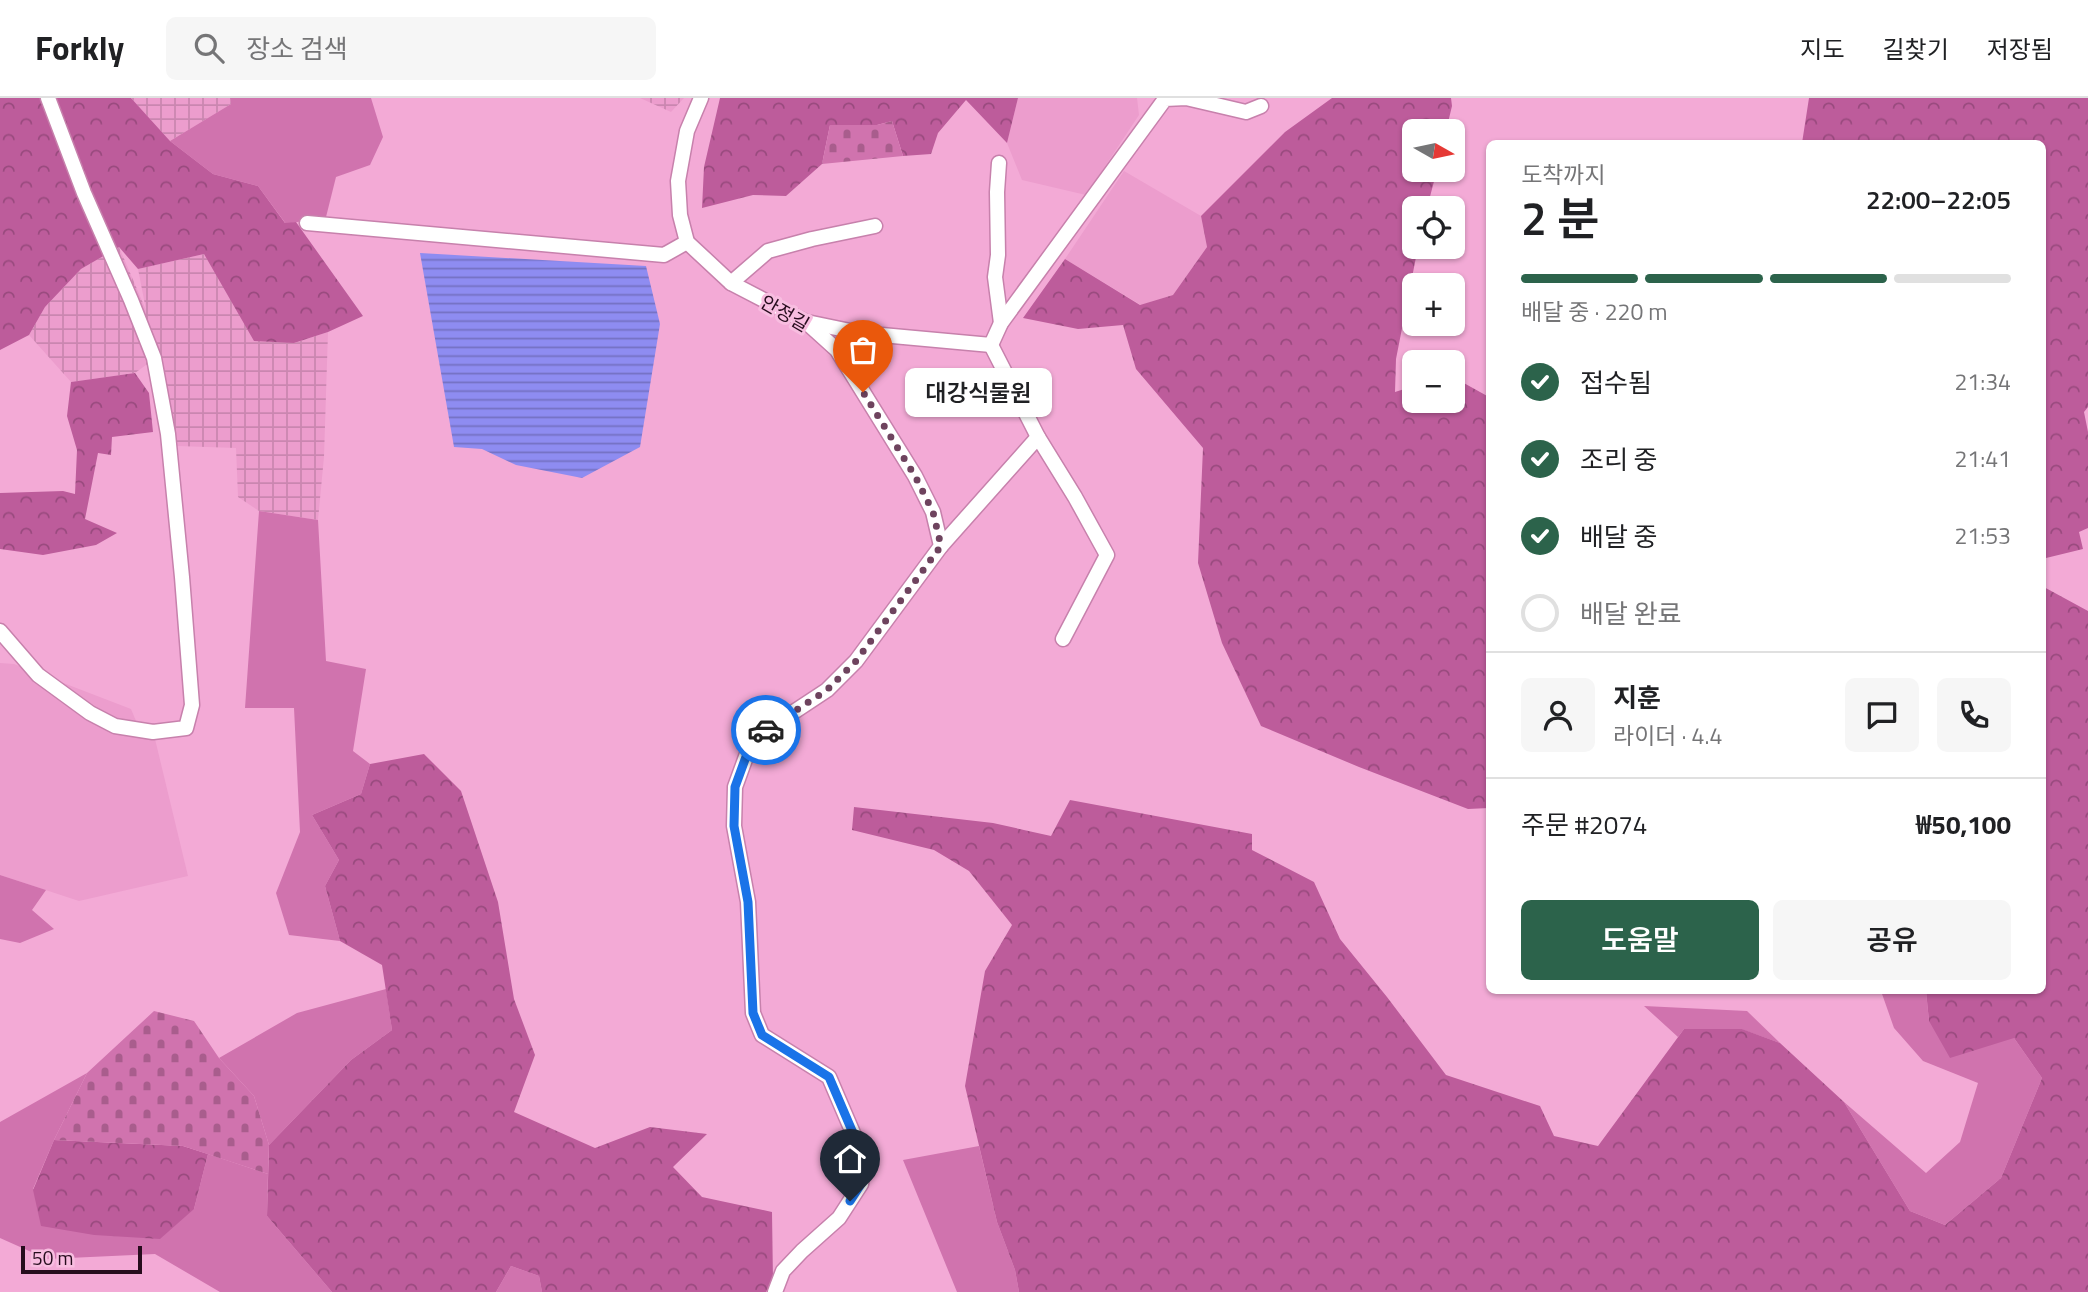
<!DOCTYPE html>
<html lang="ko">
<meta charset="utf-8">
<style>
:root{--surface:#fff;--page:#f6f6f6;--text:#202124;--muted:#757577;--line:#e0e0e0;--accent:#2c634b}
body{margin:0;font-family:"Titillium Web","Noto Sans KR",sans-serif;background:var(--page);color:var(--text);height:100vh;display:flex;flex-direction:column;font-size:26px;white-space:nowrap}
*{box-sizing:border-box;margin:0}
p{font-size:23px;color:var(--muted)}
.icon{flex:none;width:38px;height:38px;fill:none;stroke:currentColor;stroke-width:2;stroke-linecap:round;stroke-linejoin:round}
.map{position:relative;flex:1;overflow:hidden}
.side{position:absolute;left:1486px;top:42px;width:560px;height:854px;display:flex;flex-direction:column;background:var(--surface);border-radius:10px;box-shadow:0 2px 5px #0004}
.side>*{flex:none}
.needle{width:46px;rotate:99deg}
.buttons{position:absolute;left:1402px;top:21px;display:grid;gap:14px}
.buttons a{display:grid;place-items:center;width:63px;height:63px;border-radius:10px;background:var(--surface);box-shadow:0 2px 5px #0004;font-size:35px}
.scale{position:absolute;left:21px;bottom:18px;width:121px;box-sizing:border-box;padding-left:7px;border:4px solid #260c1d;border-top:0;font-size:19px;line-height:24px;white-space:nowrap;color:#260c1d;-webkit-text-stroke:5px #f8bde0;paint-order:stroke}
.pin{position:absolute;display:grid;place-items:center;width:60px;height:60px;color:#fff;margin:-72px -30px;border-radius:50% 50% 50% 0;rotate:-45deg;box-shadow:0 0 7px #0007}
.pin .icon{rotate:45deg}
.courier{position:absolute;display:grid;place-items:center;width:70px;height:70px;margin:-35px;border:5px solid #1a73e8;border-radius:50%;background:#fff;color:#222;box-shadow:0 2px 9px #0007}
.bubble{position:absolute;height:49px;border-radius:10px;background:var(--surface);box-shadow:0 2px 5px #0004;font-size:23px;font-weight:600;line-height:49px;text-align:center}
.summary em{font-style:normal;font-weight:600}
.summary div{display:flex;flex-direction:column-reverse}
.summary{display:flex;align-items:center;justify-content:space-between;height:119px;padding:0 35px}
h1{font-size:46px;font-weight:600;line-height:52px}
.bar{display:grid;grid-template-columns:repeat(4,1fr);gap:10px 7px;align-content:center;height:84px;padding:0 35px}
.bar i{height:9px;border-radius:5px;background:var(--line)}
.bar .selected{background:var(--accent)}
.bar p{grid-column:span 4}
.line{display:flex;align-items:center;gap:18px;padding:0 35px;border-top:2px solid var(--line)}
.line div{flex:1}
.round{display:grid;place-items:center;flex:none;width:74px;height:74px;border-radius:10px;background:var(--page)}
ol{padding:0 35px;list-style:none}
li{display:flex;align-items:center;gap:21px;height:77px}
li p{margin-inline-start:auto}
li .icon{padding:7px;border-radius:50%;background:var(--accent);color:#fff;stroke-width:4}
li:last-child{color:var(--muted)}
li i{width:38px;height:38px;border:4px solid var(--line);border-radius:50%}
.primary-button{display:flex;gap:14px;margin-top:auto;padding:14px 35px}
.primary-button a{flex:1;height:80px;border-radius:10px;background:var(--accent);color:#fff;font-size:28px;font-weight:600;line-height:80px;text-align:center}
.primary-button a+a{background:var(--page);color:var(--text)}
header{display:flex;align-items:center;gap:42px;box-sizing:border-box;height:98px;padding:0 35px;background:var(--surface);border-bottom:2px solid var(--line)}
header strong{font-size:33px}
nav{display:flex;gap:38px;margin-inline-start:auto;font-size:24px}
.search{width:490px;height:63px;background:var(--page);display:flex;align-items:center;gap:18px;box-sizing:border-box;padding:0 24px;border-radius:10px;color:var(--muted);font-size:26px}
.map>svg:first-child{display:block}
.built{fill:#ec9dcd}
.industrial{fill:url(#industrial-grid)}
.grass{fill:#d073ae}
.forest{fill:url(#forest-crowns)}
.cemetery{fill:url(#cemetery-stones)}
.water{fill:url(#water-rules)}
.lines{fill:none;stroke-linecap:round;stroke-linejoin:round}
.street-casing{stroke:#c781ac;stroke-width:17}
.street{stroke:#fff;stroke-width:14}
.done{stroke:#6e435e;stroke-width:7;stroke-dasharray:0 12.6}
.route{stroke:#1a73e8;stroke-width:9}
.labels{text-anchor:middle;stroke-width:6;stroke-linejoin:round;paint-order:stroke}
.street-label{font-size:19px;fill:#260c1d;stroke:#f8bde0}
</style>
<header>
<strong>Forkly</strong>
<div class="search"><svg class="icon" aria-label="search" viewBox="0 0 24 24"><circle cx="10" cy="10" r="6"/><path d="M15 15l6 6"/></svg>장소 검색</div>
<nav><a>지도</a><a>길찾기</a><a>저장됨</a></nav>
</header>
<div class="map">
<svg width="2088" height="1194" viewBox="0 0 2088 1194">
<defs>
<pattern id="industrial-grid" width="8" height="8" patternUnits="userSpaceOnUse" patternTransform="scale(1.75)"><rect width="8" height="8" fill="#ec9dcd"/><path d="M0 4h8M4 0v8" fill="none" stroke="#ca86b0"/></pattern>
<pattern id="forest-crowns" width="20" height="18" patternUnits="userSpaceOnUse" patternTransform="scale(1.75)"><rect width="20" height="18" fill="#bd5c9b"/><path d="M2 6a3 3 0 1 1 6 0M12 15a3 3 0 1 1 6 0" fill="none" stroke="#994a7e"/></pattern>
<pattern id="cemetery-stones" width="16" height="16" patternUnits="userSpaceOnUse" patternTransform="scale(1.75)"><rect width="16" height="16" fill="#d073ae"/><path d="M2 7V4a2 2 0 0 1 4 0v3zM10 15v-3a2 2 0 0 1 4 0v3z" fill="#a95d8d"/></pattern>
<pattern id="water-rules" width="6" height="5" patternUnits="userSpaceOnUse" patternTransform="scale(1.75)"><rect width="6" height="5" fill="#8e8cf1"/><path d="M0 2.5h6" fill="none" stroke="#7471c3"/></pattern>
</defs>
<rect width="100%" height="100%" fill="#f3aad6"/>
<g class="built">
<path d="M1018,0H1137L1139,17L1086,97L1022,82L1007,45Z"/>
<path d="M1124,73L1201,118L1207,149L1173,197L1141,207L1065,161Z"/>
<path d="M0,565L14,566L131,611L136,623L148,628L155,641L188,778L79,803L0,777Z"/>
</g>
<g class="industrial">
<path d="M131,0H230L231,6L170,43Z"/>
<path d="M640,0H684L671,14Z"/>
<path d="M119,149L146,212L138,171L204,156L216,175L294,245L328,234L324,359L318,422L259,413L238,399L236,350L177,348L157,259L135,275L71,284L29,237L45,209L81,171Z"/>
</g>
<g class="grass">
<path d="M230,0H371L383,39L370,67L336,79L326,119L286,126L258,88L213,76L170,43L231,6Z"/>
<path d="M259,413L318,422L326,563L366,571L353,653L370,666L361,696L312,717L339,762L325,788L340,843L289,837L276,795L300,734L294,610H245Z"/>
<path d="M0,777L46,792L32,812L54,831L20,845L0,841Z"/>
<path d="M386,891L392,932L351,962L269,1047L254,998L219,960L297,915Z"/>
<path d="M1881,893H1926L1929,923L2014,940L2042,980L2001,1080L1945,1127L1910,1113L1844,1004L1926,1075L1960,1044L1978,985L1923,963L1894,930Z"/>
<path d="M1644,908L1747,913L1780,945L1741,931H1684L1678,939Z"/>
<path d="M87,975L54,1042L33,1091L194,1111L208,1056L268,1076L267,1118L332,1194H220L155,1156L47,1161L0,1140V1024Z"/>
<path d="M979,1048L997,1124L1015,1172L1019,1194H957L903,1062Z"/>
<path d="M511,1168L539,1178L542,1194H496Z"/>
</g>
<g class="forest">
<path d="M0,0H131L170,43L213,76L258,88L285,125L296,124L363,218L328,234L294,245L254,243L204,156L138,171L119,149L81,171L45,209L29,237L0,252Z"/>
<path d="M720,0H1018L1007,45L966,2L938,35L931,56L903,58L892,23L877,27H830L822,66L786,98L753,97L702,110L704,69Z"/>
<path d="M1332,0H1451L1452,8L1446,33H1414V72H1437L1427,110H1414V149H1418L1396,261L1395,294L1414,288V303H1452L1453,279L1489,299V710L1468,711L1359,669L1261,628L1222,545L1198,465L1203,350L1136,271L1123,227L1078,231L1023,220L1065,161L1140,207L1173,197L1207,149L1201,118L1285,34Z"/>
<path d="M1809,0H2088V309L2084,314L2088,334V430L2079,434L2083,451L2042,461V46L1802,45Z"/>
<path d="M135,275L149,295L153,334L112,339L111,357L98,355L85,421L117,435L96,447L43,457L0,451V395L63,393L75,396L77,352L67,318L71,284Z"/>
<path d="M2042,488L2088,513V1194H1019L1015,1172L997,1124L965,988L985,873L1012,827L969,773L934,752L852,732L854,709L993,725L1051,738L1070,702L1252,736V752L1314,784L1340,841L1387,899L1446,977L1540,1008L1554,1038L1598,1048L1684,931H1742L1780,945L1844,1004L1910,1113L1945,1127L2001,1080L2042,980L2014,940L1950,960L1929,923L1926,893L2042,892Z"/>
<path d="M424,656L461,693L498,804L514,901L535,957L514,1014L595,1050L650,1029L707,1036L673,1069L702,1099L772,1114L773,1183L766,1194H542L539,1178L511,1168L496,1194H332L267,1118L269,1047L351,962L392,932L382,867L340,843L325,788L339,762L312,717L361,696L370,666Z"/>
<path d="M54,1042L183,1048L208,1056L194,1111L160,1141L94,1137L41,1128L33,1092Z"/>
</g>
<g class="cemetery">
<path d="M892,23L903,58L822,66L830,27H877Z"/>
<path d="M154,913L194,923L219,960L254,998L269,1047L268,1076L183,1048L54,1042L87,975Z"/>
</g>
<path class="water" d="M420,155L646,168L660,226L640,349L582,380L516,367L482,351L454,349Z"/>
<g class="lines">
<g class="street-casing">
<g id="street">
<path d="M701,0L687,33L678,83L680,117L687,144L731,185L806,224L837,252L915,378L933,414L941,448L856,563L827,592L759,637L747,656L735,689L734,728L748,804L753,915L762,937L829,979L865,1063L861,1086L839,1120L802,1153L783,1173L775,1194"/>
<path d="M999,65L997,94L998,157L995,179L1001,225"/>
<path d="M307,125L664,157L687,144"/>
<path d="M731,185L768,153L812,141L875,128"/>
<path d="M807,224L860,235L991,247L1001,225L1165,1L1186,0L1246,14L1261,8"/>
<path d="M991,247L1038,339L1075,399L1107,457L1063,541"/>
<path d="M941,448L1038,339"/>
<path d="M0,533L38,577L90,615L115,628L153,634L186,630L192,607L182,479L168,336L154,260L131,202L84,95L48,0"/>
</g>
</g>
<use href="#street" class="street"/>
</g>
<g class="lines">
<path class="done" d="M766,632L827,592L856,563L941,448L933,414L915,378L863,294"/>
<path class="route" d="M766,632L759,637L747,656L735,689L734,728L748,804L753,915L762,937L829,979L865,1063L861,1086L850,1103"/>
</g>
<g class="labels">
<g class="street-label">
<text transform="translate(785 215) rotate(30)" y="7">안정길</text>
</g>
</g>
</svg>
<div class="buttons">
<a><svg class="needle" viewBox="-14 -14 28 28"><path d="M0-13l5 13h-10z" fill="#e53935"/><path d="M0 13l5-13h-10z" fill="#757577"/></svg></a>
<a><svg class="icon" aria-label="locate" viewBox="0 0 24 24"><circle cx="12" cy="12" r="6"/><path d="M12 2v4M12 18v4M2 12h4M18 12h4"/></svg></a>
<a>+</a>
<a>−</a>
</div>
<div class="scale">50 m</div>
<div class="pin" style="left:863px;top:294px;background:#ea580c"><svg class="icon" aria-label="bag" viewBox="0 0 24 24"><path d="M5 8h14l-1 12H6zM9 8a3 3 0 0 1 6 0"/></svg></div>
<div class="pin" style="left:850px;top:1103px;background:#1f2937"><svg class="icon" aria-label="home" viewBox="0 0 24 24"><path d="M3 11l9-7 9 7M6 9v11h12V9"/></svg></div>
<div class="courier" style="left:766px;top:632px"><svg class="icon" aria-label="car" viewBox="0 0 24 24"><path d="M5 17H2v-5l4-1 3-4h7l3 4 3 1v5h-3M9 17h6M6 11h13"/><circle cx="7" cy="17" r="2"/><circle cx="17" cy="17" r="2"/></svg></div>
<div class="bubble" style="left:905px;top:270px;width:147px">대강식물원</div>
<section class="side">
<div class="summary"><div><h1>2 분</h1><p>도착까지</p></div><em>22:00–22:05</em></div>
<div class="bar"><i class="selected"></i><i class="selected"></i><i class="selected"></i><i></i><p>배달 중 · 220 m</p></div>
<ol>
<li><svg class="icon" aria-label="check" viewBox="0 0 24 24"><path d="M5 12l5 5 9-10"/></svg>접수됨<p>21:34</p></li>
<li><svg class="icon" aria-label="check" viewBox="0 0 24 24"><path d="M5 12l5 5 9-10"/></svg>조리 중<p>21:41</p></li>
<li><svg class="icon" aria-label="check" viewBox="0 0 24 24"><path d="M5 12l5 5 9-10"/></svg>배달 중<p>21:53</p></li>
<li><i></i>배달 완료</li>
</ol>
<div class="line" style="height:126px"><a class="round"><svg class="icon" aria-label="person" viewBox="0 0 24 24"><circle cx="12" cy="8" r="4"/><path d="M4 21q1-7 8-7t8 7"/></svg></a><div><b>지훈</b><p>라이더 · 4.4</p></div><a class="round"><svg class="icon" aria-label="chat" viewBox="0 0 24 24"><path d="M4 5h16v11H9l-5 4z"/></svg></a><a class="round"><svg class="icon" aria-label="phone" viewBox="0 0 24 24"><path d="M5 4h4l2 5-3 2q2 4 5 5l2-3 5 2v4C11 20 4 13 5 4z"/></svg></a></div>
<div class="line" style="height:91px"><div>주문 #2074</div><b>₩50,100</b></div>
<div class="primary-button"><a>도움말</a><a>공유</a></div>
</section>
</div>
